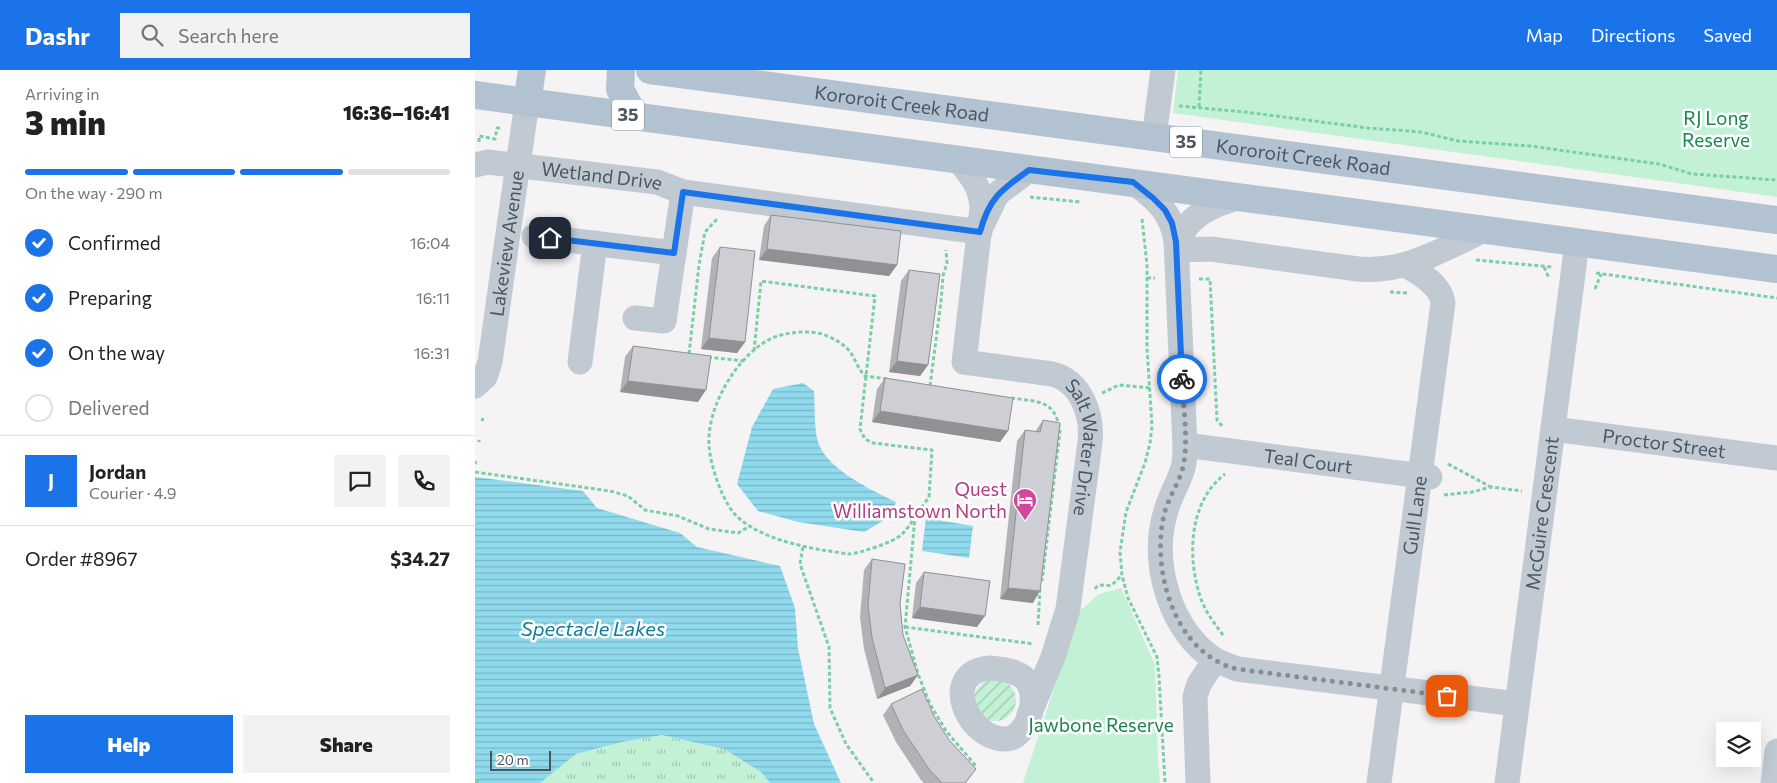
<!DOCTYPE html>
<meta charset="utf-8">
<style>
:root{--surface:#fff;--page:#f2f2f2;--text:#222;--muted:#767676;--line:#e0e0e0;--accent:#1a73e8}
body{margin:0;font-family:Commissioner,sans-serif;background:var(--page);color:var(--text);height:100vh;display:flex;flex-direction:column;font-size:19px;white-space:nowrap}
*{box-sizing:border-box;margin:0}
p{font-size:16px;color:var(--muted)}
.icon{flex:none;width:28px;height:28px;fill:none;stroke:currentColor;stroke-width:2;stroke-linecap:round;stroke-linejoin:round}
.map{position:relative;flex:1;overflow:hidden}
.sheet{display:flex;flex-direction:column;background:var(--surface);width:475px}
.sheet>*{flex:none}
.fabs{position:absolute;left:1241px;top:652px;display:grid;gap:10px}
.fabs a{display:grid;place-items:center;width:45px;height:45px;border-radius:0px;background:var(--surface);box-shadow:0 5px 20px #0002;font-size:25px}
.scale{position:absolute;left:15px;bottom:12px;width:61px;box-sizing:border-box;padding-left:5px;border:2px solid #4a5661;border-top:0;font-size:14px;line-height:18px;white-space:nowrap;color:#4a5661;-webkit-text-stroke:4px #fff;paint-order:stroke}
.pin{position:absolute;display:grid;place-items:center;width:42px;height:42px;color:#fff;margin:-21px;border-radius:10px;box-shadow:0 2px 8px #0006}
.courier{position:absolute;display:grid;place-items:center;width:50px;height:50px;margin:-25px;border:4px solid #1a73e8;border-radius:50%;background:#fff;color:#222;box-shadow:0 1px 6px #0007}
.summary em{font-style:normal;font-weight:800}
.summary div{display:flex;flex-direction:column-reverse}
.summary{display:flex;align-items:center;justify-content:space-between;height:85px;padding:0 25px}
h1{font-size:32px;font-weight:800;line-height:38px}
.bar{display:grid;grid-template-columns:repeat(4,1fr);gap:8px 5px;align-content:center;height:60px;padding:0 25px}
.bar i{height:6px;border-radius:4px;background:var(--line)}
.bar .active{background:var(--accent)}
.bar p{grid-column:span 4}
.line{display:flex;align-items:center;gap:12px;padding:0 25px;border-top:1px solid var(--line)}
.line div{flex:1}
.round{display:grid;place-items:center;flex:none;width:52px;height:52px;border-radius:0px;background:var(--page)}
ol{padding:0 25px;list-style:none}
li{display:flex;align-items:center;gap:15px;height:55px}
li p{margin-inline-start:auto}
li .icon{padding:5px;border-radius:50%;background:var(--accent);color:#fff;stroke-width:4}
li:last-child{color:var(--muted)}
li i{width:28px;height:28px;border:2px solid var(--line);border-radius:50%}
.primary-button{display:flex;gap:10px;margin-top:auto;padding:10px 25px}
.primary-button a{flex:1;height:58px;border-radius:0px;background:var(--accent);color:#fff;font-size:20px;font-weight:800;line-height:58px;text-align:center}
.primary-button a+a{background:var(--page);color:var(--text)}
header{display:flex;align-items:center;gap:30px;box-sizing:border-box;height:70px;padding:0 25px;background:var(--accent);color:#fff}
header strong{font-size:24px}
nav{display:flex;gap:28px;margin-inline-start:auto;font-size:18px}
.search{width:350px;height:45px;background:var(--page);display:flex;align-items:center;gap:12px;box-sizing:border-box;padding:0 18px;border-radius:0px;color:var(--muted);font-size:19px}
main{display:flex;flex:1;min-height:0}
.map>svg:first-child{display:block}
.grass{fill:url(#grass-tufts)}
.park{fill:#c3f1d5}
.garden{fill:url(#garden-furrows)}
.water{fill:url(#water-rules)}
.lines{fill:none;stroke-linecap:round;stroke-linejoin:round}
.path{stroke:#7ad0a6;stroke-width:3;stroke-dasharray:4 2.5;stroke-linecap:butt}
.minor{stroke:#c1cad2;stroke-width:25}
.major{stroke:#b3c2d1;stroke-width:28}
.wall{fill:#b0b2b7}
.shaded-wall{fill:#909195}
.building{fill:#cdcfd5;stroke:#909195}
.done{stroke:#868d94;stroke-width:5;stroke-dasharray:0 9}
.route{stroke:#1a73e8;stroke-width:6}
.labels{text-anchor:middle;stroke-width:5;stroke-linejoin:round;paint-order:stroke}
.shield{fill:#fff;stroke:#808990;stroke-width:1}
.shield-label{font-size:18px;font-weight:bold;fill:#4a5661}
.street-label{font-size:19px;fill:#4a5661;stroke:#fff}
.park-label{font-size:19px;fill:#17864f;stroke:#fff}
.hotel-label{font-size:19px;fill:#b23c85;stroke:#fff;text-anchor:end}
.water-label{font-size:20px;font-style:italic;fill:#0c7c9b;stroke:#fff}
</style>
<header>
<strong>Dashr</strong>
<div class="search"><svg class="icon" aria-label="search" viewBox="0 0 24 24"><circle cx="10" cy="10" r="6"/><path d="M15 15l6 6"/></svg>Search here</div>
<nav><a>Map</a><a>Directions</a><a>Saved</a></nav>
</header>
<main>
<section class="sheet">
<div class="summary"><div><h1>3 min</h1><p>Arriving in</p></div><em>16:36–16:41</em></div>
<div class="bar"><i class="active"></i><i class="active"></i><i class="active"></i><i></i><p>On the way · 290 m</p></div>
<ol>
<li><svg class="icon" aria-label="check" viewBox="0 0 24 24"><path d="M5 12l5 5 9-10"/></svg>Confirmed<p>16:04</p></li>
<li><svg class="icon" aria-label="check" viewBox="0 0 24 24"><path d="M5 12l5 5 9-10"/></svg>Preparing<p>16:11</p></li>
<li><svg class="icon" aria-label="check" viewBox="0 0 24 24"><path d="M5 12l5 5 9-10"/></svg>On the way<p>16:31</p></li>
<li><i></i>Delivered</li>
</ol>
<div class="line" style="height:90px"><b class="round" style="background:var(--accent);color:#fff">J</b><div><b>Jordan</b><p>Courier · 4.9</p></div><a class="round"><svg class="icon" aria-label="chat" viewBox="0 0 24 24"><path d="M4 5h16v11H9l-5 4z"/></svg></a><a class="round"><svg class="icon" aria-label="phone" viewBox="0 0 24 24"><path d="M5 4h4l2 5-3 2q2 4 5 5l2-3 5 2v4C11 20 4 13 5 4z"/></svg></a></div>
<div class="line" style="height:65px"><div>Order #8967</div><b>$34.27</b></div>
<div class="primary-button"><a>Help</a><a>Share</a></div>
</section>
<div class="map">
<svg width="1302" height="713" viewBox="0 0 1302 713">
<defs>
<pattern id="grass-tufts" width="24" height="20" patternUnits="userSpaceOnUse" patternTransform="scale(1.25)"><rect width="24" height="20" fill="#c3f1d5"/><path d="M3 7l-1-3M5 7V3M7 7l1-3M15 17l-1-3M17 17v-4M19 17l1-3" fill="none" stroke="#a0c6b0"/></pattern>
<pattern id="garden-furrows" width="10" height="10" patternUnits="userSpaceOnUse" patternTransform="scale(1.25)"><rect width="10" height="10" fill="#c3f1d5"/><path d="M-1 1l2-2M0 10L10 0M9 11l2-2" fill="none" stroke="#a0c6b0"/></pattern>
<pattern id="water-rules" width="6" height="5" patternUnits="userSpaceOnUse" patternTransform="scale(1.25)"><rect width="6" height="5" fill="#90daee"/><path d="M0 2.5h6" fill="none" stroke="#78b4c4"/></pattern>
</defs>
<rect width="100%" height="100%" fill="#f5f3f3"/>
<path class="grass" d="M187,665L249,679L286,702L295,713H65L101,684L147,672Z"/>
<g class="park">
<path d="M703,0H1302V127L698,43Z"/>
<path d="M646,518L680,595L683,690L685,713H548L604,542L624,524Z"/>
</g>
<circle class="garden" cx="520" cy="630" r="21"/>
<g class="water">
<path d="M328,313L339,321C340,336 339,353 342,368C347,397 396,420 421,432L416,446L389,462L323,452L283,441L262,414L277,357L298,319Z"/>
<path d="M0,407L108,421L122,438L205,463L222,477L305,496L320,538L323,578L339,654L366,713H295L286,702L249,679L187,665L147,672L101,684L65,713H0Z"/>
<path d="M451,448L498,456L494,488L447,481Z"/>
</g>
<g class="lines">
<g class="path">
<path d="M704,36L770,42L893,58L946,62L983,71L1055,76L1184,94L1217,104L1302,110"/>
<path d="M724,37L726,0"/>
<path d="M4,72V66L20,69L22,58H27"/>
<path d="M555,127L606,132"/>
<path d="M667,149L672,195V278L677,356L675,373L670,393L651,442L645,482L647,505L653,528L682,587L684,607L690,713"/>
<path d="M1001,190L1077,197"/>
<path d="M1069,197L1074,208"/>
<path d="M1121,203L1302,228"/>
<path d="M672,208H680"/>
<path d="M724,209H735L742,350L748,357"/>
<path d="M1120,219L1126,204"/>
<path d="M915,222L932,223"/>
<path d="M279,281L286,211L400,226L385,359L390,369L398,373L457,380L454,427L440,447L430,557L443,604L455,634L471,661L501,696"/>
<path d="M214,284L224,195L230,162L243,148"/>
<path d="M233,287L269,291"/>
<path d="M412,309L390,306C384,300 381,291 376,283C370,275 362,270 352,266C345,262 335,262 326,262C316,263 307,264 297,268C262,285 232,336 234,375C235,394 246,427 258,442C277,465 319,475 347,480C356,481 365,483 373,484C383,484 419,472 426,465C432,460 436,453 440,447"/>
<path d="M455,316L466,231L468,206L472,193L471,180"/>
<path d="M627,323L644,315L675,318"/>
<path d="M536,328C563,332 580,329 585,361L567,511"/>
<path d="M7,351L8,348"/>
<path d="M4,372V370"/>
<path d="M0,394L1,391"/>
<path d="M973,394L1016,417"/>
<path d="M0,402L135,421L153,426L170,440L203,446L234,459L263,463L275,456"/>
<path d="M969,425L997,422L1016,417L1047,421"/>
<path d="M328,477L325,494L354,577L355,638L371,674L399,713"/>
<path d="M620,519C624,512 630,517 637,515L647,505"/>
<path d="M563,555L565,519"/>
<path d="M430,557L559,574"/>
<path d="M748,565C740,554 731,543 726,529C712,489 713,432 750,404"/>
<path d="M0,711L5,713"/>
</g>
<g class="minor">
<path d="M679,67L688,0"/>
<path id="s1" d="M482,89C496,105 506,117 507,138L489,292L577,304C606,311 618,345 615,372L593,539L578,587L554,645"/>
<path id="s2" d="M0,95L13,92L182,112L208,122L505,162"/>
<path d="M658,112C681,129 697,142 701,172L710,375C710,383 710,390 708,398C703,414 694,428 690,444C676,495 695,560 740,590L724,614L720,627L723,713"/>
<path d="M508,153L522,124L554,100"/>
<path d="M59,166L199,183"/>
<path d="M702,180L736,179L883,199C930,203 967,180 1007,161"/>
<path d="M702,180C707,147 738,134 766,127"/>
<path d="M160,248L189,251L208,122"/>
<path d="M105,292L120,173"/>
<path id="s3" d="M0,316L10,307L15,292C27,206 39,119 52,33"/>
<path id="s4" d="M1078,359L1302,388"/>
<path id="s5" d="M710,375L955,407"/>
<path d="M740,590L762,599L1042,634"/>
<path d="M515,598C526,599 539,600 548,607C568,623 553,668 531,669C493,671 463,602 515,598Z"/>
<path id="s6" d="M904,713L968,233C966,215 945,203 930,195"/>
<path id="s7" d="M1032,713L1102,173"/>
<path d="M1298,713L1302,681"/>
</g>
<g class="major">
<path d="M146,0L145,19L159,46"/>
<path id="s8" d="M175,0L1302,150"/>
<path d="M0,25L1302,199"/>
<path d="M52,33L57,0"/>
</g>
</g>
<g class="wall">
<path d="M296,145L422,195L414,206L284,190L289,156Z"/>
<path d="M245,177L270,272L262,283L226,279L237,188Z"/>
<path d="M434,200L453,295L445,306L414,302L426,211Z"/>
<path d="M158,276L223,332L145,322L150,287Z"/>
<path d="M410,308L533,361L525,372L397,352L402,319Z"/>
<path d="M568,350L558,533L525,529L542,371L550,360L560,362Z"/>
<path d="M397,489L425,534L428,565L443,605L435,616L402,629L389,579L385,547L389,500Z"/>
<path d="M449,502L502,557L437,548L441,513Z"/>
<path d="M416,634L459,646L474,670L501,699L491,713H449L446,710L421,672L408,645Z"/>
</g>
<g class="shaded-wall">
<path d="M292,179L422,195L414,206L284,190Z"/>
<path d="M234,268L270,272L262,283L226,279Z"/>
<path d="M422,291L453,295L445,306L414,302Z"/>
<path d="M153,311L231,320L223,332L145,322Z"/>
<path d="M405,341L533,361L525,372L397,352Z"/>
<path d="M533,518L565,521L558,533L525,529Z"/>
<path d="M445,537L510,546L502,557L437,548Z"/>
<path d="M443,605L435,616L402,629L410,618Z"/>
</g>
<g class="building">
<path d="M296,145L426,161L422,195L292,179Z"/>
<path d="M245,177L280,181L270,272L234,268Z"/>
<path d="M434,200L465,204L453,295L422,291Z"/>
<path d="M158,276L236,286L231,320L153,311Z"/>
<path d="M410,308L538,328L533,361L405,341Z"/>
<path d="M568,350L585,353L565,521L533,518L550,360L565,362Z"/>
<path d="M397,489L430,494L425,534L428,565L443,605L410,618L397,568L393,536Z"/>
<path d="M449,502L515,511L510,546L445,537Z"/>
<path d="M447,619L459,646L474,670L501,699L490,713H467L454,699L428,660L416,634Z"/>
</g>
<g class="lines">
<path class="done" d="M707,309C708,336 713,365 709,392C706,411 693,427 689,445C676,501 700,584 762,599L972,626"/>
<path class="route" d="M75,168L199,183L208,122L505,162C514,128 526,120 554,100L658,112L678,128L690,140L697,153L701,172L707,309"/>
</g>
<defs>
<g id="hotel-pin" transform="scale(1.25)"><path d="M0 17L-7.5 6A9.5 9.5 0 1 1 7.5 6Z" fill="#d1479c" stroke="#fff"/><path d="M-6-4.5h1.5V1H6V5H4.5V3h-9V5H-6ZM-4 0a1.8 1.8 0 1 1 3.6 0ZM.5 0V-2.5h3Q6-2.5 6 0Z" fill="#fff"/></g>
</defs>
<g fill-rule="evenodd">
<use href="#hotel-pin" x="550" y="430"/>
</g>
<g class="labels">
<g class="shield">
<rect x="137" y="29.5" width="32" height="31" rx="4"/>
<rect x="695" y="56.5" width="32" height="31" rx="4"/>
</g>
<g class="shield-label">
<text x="153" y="51">35</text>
<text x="711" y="78">35</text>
</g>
<g class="street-label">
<text dy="7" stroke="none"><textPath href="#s8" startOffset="254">Kororoit Creek Road</textPath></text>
<text dy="7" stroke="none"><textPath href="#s8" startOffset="659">Kororoit Creek Road</textPath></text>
<text dy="7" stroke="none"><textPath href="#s2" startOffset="128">Wetland Drive</textPath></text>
<text dy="7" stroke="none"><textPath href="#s3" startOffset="149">Lakeview Avenue</textPath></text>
<text dy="7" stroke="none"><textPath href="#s4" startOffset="112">Proctor Street</textPath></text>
<text dy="7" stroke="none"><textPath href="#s1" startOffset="389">Salt Water Drive</textPath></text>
<text dy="7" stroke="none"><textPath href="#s5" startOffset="124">Teal Court</textPath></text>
<text dy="7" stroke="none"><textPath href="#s7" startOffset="272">McGuire Crescent</textPath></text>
<text dy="7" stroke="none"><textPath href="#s6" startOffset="270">Gull Lane</textPath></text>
</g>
<g class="park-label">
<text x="1241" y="55">RJ Long<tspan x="1241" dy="22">Reserve</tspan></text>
<text x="626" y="662">Jawbone Reserve</text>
</g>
<g class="hotel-label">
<text x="532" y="426">Quest<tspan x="532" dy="22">Williamstown North</tspan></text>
</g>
<g class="water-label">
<text x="118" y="566">Spectacle Lakes</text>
</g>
</g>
</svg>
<div class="fabs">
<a><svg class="icon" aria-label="layers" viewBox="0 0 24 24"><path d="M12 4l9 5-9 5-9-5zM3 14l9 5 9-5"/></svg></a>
</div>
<div class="scale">20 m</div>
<div class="pin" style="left:972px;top:626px;background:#ea580c"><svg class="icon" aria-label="bag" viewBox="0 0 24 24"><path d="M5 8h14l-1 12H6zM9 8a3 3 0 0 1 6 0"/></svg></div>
<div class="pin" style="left:75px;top:168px;background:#1f2937"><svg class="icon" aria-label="home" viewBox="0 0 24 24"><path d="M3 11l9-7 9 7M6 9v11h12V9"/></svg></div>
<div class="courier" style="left:707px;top:309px"><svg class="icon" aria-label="bike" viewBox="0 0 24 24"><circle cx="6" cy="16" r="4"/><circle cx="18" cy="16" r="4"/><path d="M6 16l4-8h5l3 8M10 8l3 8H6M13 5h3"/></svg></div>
</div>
</main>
